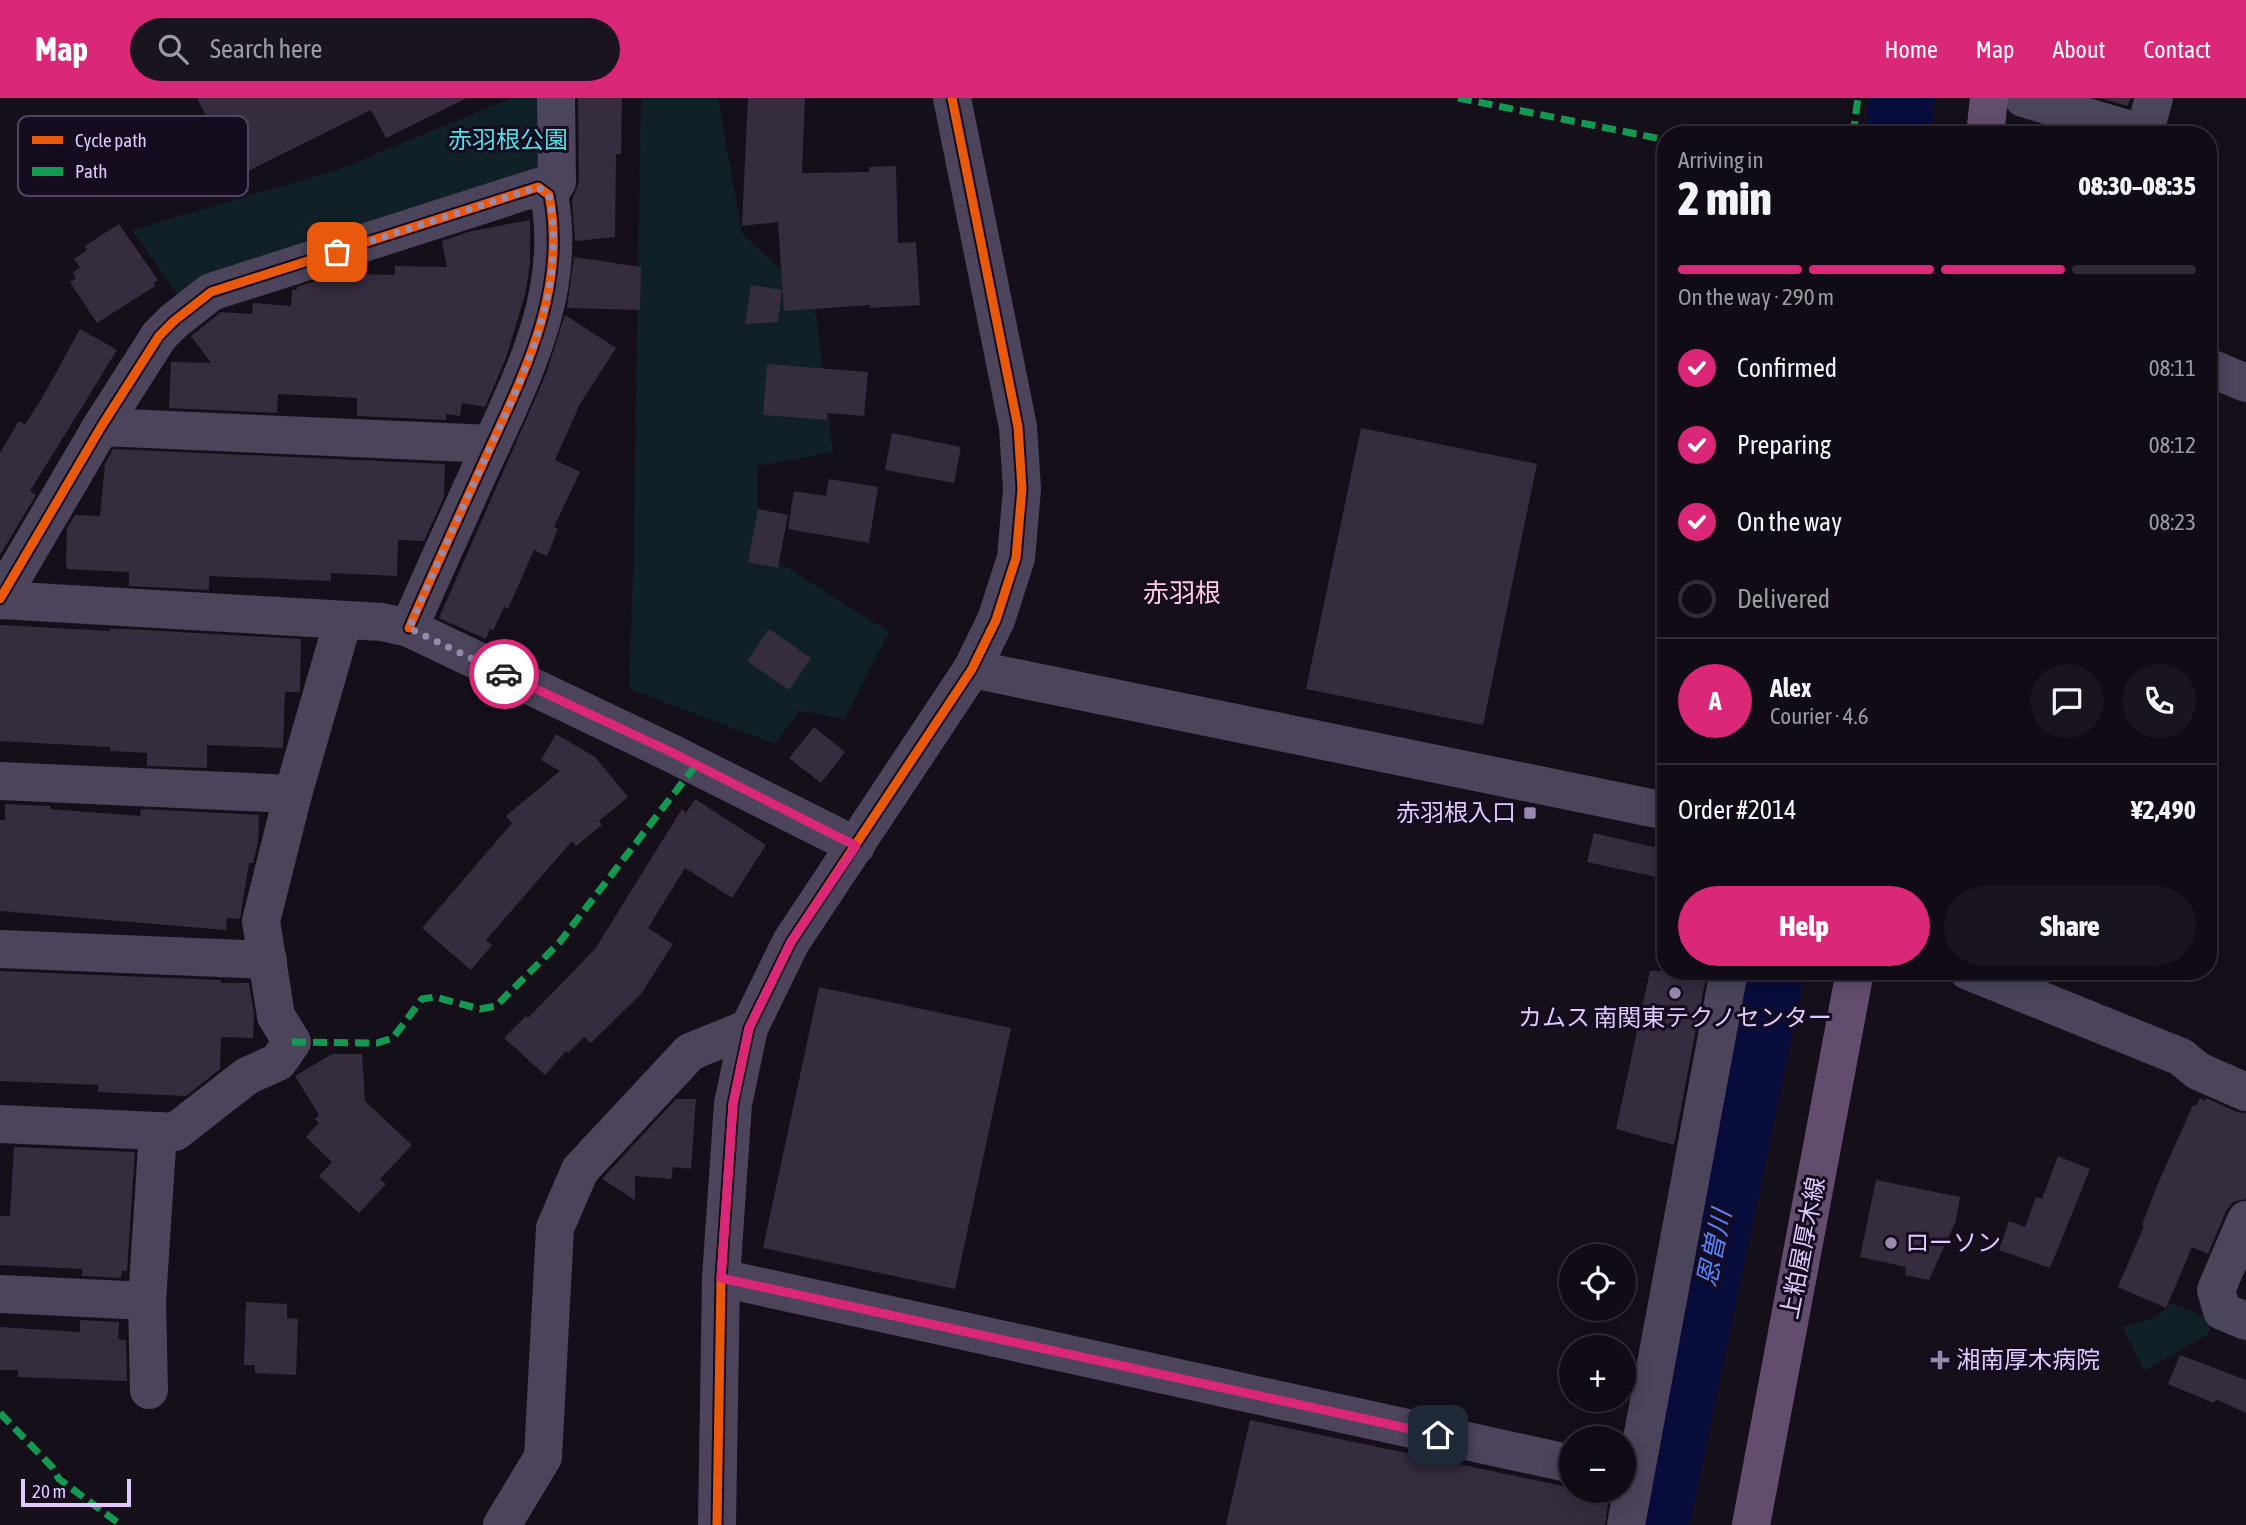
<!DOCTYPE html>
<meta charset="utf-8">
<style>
:root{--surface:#100b14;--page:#19141d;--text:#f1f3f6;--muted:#9c9ba0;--line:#302b34;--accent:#db2777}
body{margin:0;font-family:"Asap Condensed","Noto Sans JP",sans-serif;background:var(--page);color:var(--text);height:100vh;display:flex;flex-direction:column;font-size:26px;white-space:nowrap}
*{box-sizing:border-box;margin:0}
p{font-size:23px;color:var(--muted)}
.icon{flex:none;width:38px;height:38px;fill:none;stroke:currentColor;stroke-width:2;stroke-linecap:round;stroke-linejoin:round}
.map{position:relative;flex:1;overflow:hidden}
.sheet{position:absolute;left:1657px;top:28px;width:560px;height:854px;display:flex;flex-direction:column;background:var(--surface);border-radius:28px;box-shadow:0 4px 18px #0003,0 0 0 2px var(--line)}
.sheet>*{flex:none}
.controls{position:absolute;left:1559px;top:1146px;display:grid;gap:14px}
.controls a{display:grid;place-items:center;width:77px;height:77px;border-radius:50%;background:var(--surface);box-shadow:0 4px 18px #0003,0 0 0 2px var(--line);font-size:35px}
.scale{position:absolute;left:21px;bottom:18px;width:110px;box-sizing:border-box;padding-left:7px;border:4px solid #decaff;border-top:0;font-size:19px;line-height:24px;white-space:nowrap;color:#decaff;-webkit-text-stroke:5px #140b1f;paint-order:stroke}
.pin{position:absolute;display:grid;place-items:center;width:60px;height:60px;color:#fff;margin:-30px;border-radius:14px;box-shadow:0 4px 10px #0006}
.courier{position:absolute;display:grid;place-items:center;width:70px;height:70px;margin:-35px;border:5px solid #db2777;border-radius:50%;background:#fff;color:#222;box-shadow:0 2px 9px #0007}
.overview em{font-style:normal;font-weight:800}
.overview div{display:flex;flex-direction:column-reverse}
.overview{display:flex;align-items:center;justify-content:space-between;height:119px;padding:0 21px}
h1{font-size:46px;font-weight:800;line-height:52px}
.bar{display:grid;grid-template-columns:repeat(4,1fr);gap:10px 7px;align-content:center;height:84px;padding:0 21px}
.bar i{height:9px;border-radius:5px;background:var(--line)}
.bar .current{background:var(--accent)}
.bar p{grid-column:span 4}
.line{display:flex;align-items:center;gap:18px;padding:0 21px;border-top:2px solid var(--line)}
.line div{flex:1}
.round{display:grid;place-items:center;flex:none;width:74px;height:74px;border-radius:37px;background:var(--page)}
ol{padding:0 21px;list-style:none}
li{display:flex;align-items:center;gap:21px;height:77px}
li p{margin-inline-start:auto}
li .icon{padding:7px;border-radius:50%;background:var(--accent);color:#fff;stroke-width:4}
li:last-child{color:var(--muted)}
li i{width:38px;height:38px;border:4px solid var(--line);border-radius:50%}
.primary-button{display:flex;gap:14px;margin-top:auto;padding:14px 21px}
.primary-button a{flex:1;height:80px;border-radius:42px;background:var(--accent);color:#fff;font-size:28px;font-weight:800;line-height:80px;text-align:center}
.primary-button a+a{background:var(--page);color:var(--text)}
header{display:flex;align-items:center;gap:42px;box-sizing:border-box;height:98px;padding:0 35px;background:var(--accent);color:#fff}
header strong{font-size:33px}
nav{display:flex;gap:38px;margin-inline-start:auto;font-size:24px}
.search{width:490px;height:63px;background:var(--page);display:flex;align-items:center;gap:18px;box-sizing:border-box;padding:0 24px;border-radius:38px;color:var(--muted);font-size:26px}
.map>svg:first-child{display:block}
.green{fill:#0f2027}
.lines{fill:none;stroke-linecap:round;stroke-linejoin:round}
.river{stroke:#080c3a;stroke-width:66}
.building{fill:#352c3e}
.minor{stroke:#4b445b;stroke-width:38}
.major{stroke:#624d6e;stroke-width:38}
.quiet{stroke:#139951;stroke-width:7;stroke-dasharray:14 7;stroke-linecap:butt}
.cycleway-casing{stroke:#140b1f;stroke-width:13}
.cycleway{stroke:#e8590c;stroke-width:9}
.done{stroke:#9889af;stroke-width:7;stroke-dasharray:0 12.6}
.route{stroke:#db2777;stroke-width:9}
.poi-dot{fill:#9889af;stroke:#140b1f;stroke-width:2.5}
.labels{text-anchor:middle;stroke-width:6;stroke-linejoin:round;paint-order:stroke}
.park-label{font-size:24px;fill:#52dfe3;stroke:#140b1f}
.poi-label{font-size:24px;fill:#decaff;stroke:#140b1f;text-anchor:start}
.street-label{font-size:24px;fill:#decaff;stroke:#140b1f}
.neighbourhood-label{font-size:26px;fill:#ffccde;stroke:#140b1f}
.water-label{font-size:26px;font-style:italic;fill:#5883ff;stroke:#140b1f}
.key{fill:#140b1f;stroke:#514462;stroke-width:2}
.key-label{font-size:19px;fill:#decaff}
</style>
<header>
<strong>Map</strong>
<div class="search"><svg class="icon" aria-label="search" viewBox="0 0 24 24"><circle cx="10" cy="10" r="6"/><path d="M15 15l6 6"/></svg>Search here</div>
<nav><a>Home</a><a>Map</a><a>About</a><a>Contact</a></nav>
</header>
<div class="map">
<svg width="2246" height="1427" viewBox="0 0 2246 1427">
<rect width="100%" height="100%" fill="#150f1a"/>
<g class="green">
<path d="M511,0H546L538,71L196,185L177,196L132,132L337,72Z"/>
<path d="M641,0H718L742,136L814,201L833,354L758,368V451L889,534L845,621L799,613L775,646L629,591L633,477Z"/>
<path d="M2171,1205L2213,1222L2207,1237L2144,1273L2122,1229L2157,1219Z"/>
</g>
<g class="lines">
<g class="river">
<path d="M1899,37L1902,0"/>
<path d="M1656,1427L1772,873"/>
</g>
</g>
<g class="building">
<path d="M197,0H467L386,40L371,12L236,79Z"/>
<path d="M578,0H622L621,56H616L615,139L575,143L572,102L579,84Z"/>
<path d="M748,0H805L802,75L869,74V69L896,68L898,145L916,144L920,207L870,210V207L784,213L778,124L742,128Z"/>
<path d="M2100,0H2131L2127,8Z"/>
<path d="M530,122V166L525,197L506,260L485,309L462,305L460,318L446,316V322L357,318V300L278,296L277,315L169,310L171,264L211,265L191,238L221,214L252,216L253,205L291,208L292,192H297V189L326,180H363V176L395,177V168L447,169L442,143L468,134Z"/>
<path d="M119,126L158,182L153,185L155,188L97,225L70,184L76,180L73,175L80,169L74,161L87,152L85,148Z"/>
<path d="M574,159L641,169L640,212L567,210Z"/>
<path d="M751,187L782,192L778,224L745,226Z"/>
<path d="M565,217L616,250L580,306L555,362L580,374L554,429L558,431L547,458L534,452L508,511L504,509L493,533L490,531L486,541L439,520L546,276Z"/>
<path d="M80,231L117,252L30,393L36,397L0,457V355L19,323L25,326L41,302Z"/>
<path d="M767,266L868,274L864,318L827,315V322L763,317Z"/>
<path d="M1361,330L1537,366L1483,627L1306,591Z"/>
<path d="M892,335L961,349L954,385L885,372Z"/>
<path d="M113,351L445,366L444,399L424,443L398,442L397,478L331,475V483L209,478V492L129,488V474L67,471L66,464L67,430L75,417L100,418L105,366Z"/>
<path d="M829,381L878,389L869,445L788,431L794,393L826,398Z"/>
<path d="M758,411L788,417L778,470L748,464Z"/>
<path d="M0,527L110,533V531H129L301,541L300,594H285L283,650L207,647V670L147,668V655L110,653V649L0,643Z"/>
<path d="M769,531L811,560L789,592L747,563Z"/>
<path d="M814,629L845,654L821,685L789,660Z"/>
<path d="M556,636L595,659L628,699L599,723L602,727L576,748L572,743L486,842L492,847L471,872L422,830L512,725L506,718L560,673L541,662Z"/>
<path d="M695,701L766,747L732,800L685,770L648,830L673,846L641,896L591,945L584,939L568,955L566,953L545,977L504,940L526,918L528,920L595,851L682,711L686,715Z"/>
<path d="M5,706L50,708V711L140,718L141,711L259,717L258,745L253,765H249L240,821L227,820L226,832L0,813V722H5Z"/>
<path d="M1594,735L1666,752V781L1587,764Z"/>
<path d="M0,873L221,882V885H249L254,916L253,940L221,939L220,971L186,998L98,994V987L0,983Z"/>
<path d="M1650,873H1707L1674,1047L1616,1031Z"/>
<path d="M819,889L1011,930L955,1191L763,1150Z"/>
<path d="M332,956H362L365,1003L412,1047L380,1081L386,1086L359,1115L319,1078L332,1064L306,1039L319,1025L315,1021L319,1017L295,978Z"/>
<path d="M2200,1000L2205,1003L2206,1000L2237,1014L2246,1015V1101L2233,1104L2226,1113L2208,1156L2192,1149L2166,1210L2118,1189L2144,1128L2142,1127L2159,1083L2193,1007L2196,1008Z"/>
<path d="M676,1001H696L691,1071L673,1069L671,1081L635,1078V1102L602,1081Z"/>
<path d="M14,1049L135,1054L127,1173H122L121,1180L82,1178V1171L0,1167V1118H10Z"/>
<path d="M2058,1058L2090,1071L2050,1170L1999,1152L2009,1123L2025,1129L2036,1099L2042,1101Z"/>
<path d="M1876,1082L1960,1099L1956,1122L1929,1182L1905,1177L1906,1169L1860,1159Z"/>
<path d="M246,1204L287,1206V1220L298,1221L296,1277L255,1275V1267H244Z"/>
<path d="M80,1222L119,1224L118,1241L126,1242L127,1283L18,1279V1272H0V1229L80,1234Z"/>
<path d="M2180,1257L2246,1282V1315L2216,1301L2214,1305L2168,1286Z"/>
<path d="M1250,1322L1525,1380L1572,1390V1393L1609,1398L1605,1427H1226Z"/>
</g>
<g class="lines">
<g class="minor">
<path d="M2023,0L2144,36"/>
<path d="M2144,37L2154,0"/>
<path d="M549,97L557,84L556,0"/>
<path d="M2208,269L2246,285"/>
<path d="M101,329L492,346"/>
<path d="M0,501L101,329L159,238L174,223L211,194L538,89L549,97C568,194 522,279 483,365C458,420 433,475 409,530"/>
<path d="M0,502L382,524L409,530L671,655L856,748"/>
<path d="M972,571L1666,713"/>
<path d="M0,683L293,696"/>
<path d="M0,851L268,862"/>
<path d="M1968,873L2181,959L2198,973L2246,994"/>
<path d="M0,1026L158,1033"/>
<path d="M2246,1122L2216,1192L2222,1213L2246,1223"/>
<path d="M721,1180L1572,1366"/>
<path d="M0,1196L147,1203"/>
<path d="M149,1292L147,1203L158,1033L175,1034L247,978L278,964L292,944L276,918L261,823L293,696L343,523"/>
<path d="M502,1427L543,1359L555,1130L580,1072L690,954L749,930"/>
<path d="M717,1427L721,1180L733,1006L749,930L791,844L972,571L996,522L1016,460L1022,391L1018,329L952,0"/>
<path d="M1626,1427L1729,873"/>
</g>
<g class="major">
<path d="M1985,37L1989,0"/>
<path d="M1751,1427L1855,873"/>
</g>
<g class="quiet">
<path d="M1458,0L1666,42"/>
<path d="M1853,37L1858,0"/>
<path d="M292,944L377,945L393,940L422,901L435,899L480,911L496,908L559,845L696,667"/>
<path d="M0,1315L52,1369L59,1381L121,1427"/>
</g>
<g class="cycleway-casing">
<g id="cycleway">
<path d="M0,501L101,329L159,238L174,223L211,194L538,89L549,97C568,194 522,279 483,365C458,420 433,475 409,530"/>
<path d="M717,1427L721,1180L733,1006L749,930L791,844L972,571L996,522L1016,460L1022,391L1018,329L952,0"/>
</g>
</g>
<use href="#cycleway" class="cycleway"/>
</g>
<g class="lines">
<path class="done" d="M337,154L538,89L549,97C568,194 522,280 483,365C458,420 433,475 409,530L504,576"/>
<path class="route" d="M504,576L671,654L856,748L791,844L749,930L733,1006L721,1180L1438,1337"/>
</g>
<g class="poi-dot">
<rect x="1523" y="708" width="14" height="14" rx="3.5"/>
<circle cx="1675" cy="895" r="7"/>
<circle cx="1891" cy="1145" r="7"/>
<path d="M1936.5 1251.5h7v7h7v7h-7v7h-7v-7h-7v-7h7z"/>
</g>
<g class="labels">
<g class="park-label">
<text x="508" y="50">赤羽根公園</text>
</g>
<g class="poi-label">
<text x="1516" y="723" text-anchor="end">赤羽根入口</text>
<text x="1675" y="928" text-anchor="middle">カムス 南関東テクノセンター</text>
<text x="1905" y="1153">ローソン</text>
<text x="1956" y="1270">湘南厚木病院</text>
</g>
<g class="street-label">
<text transform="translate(1803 1150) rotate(-79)" y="8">上粕屋厚木線</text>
</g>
<g class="neighbourhood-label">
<text x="1182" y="504">赤羽根</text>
</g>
<g class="water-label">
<text transform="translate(1714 1150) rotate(-78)" y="9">恩曽川</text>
</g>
</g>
<rect x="18" y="18" width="230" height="80" rx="10" class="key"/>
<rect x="32" y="38" width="31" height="8" fill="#e8590c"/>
<rect x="32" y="69" width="31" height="9" fill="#139951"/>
<g class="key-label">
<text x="75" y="49">Cycle path</text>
<text x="75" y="80">Path</text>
</g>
</svg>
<div class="controls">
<a><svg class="icon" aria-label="locate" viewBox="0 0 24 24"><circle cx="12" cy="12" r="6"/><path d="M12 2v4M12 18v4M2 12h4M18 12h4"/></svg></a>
<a>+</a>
<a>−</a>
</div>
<div class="scale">20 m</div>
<div class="pin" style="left:337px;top:154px;background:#ea580c"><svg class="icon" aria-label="bag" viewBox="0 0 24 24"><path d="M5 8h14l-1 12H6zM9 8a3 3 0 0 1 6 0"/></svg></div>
<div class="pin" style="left:1438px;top:1337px;background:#1f2937"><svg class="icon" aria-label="home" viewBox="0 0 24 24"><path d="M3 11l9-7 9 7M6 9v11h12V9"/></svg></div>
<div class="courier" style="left:504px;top:576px"><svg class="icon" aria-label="car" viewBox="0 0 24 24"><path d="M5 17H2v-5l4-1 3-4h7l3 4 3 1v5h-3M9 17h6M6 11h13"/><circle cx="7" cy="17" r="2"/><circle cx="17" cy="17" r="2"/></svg></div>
<section class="sheet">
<div class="overview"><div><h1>2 min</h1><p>Arriving in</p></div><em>08:30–08:35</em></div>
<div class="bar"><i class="current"></i><i class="current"></i><i class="current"></i><i></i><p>On the way · 290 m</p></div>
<ol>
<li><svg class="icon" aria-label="check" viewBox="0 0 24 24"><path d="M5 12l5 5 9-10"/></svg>Confirmed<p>08:11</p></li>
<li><svg class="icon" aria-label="check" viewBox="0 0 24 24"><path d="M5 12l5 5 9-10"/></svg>Preparing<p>08:12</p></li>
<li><svg class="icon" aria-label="check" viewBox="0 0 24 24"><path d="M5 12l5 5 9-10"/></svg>On the way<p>08:23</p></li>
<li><i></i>Delivered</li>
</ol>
<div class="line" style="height:126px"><b class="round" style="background:var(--accent);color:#fff">A</b><div><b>Alex</b><p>Courier · 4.6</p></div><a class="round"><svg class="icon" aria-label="chat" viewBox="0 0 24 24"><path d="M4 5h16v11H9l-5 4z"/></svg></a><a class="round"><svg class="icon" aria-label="phone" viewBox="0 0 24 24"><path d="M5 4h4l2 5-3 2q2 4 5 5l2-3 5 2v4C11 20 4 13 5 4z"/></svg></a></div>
<div class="line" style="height:91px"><div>Order #2014</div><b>¥2,490</b></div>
<div class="primary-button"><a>Help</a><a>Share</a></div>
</section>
</div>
